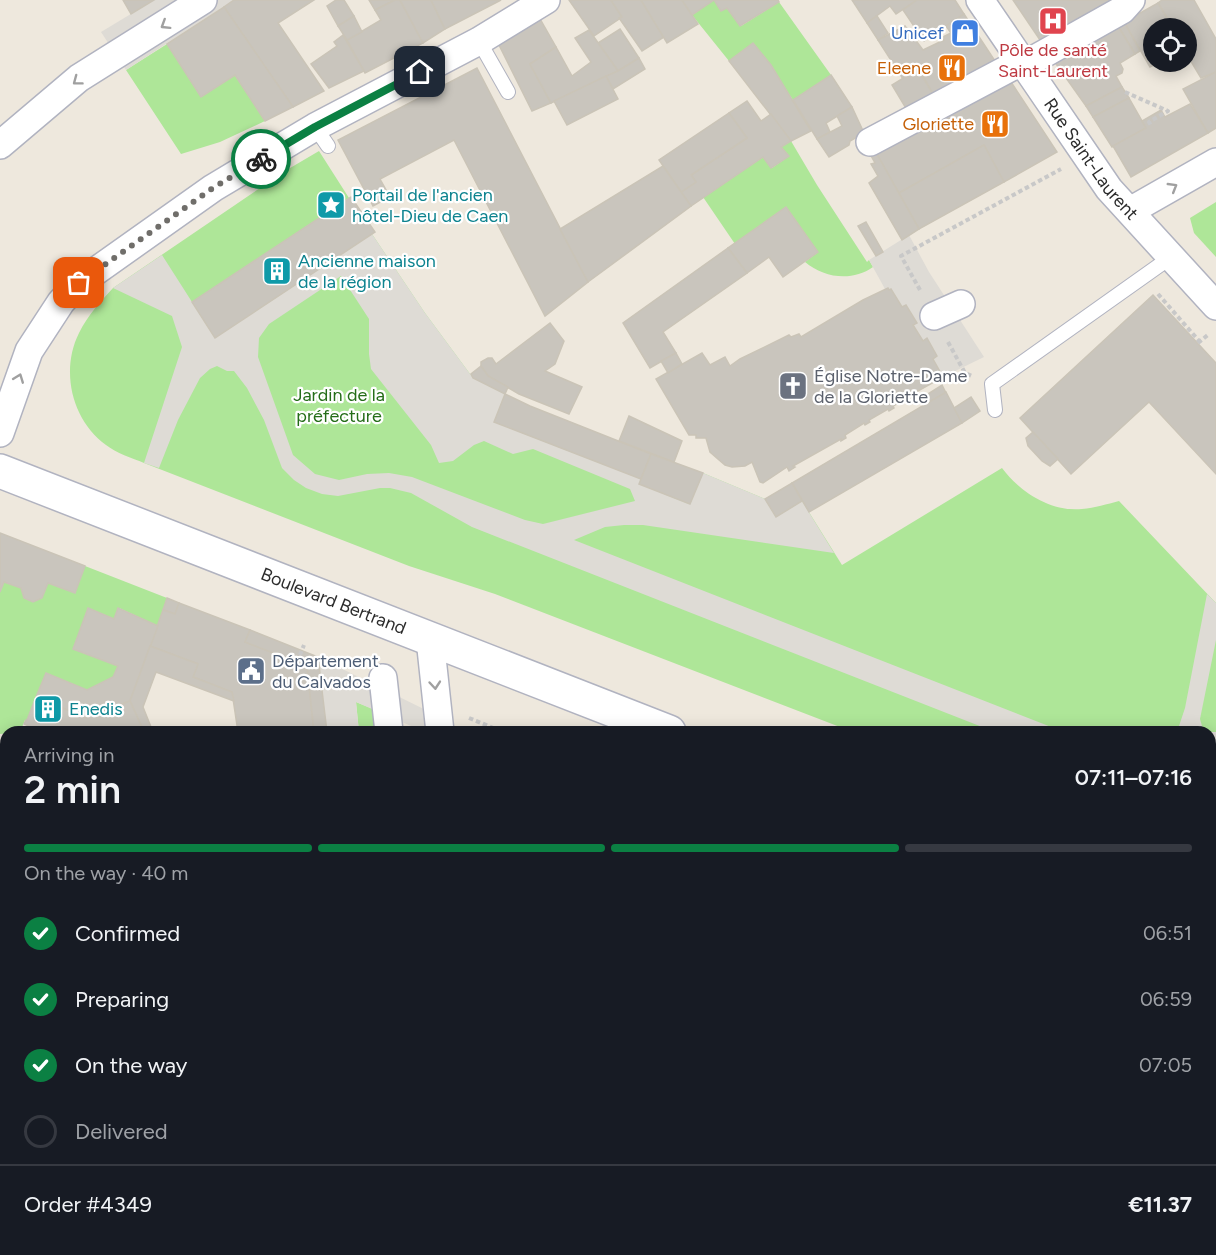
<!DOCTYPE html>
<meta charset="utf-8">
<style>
:root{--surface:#171b24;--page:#20242c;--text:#f1f3f6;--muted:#9ea1a6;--line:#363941;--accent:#0b8043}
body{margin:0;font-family:Figtree,sans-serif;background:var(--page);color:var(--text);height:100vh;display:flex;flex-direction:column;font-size:22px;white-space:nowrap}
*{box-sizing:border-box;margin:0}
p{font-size:20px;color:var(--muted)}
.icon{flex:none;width:33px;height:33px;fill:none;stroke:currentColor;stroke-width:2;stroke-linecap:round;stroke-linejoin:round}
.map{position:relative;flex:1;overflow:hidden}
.drawer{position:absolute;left:0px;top:726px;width:1216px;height:530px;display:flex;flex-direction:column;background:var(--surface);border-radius:18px 18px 0 0;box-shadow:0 3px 15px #0003}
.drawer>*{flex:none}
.tools{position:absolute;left:1143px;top:18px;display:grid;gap:12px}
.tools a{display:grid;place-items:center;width:54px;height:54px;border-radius:50%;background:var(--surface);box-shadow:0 3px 15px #0003;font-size:30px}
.pin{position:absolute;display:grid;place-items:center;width:51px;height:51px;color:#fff;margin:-26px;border-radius:12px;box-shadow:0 3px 9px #0006}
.courier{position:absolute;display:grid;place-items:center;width:60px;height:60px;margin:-30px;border:4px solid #0b8043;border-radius:50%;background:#fff;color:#222;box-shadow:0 2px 8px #0007}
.overview em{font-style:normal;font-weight:600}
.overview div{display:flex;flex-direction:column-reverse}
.overview{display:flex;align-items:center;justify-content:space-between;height:102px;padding:0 24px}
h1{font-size:39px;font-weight:600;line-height:45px}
.bar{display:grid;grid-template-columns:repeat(4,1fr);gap:9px 6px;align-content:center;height:72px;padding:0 24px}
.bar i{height:8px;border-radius:4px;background:var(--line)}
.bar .on{background:var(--accent)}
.bar p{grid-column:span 4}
.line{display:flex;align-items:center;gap:15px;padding:0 24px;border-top:2px solid var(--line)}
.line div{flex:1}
ol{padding:0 24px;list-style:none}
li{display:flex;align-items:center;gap:18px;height:66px}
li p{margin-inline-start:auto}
li .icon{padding:6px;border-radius:50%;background:var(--accent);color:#fff;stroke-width:4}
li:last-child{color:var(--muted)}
li i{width:33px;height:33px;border:3px solid var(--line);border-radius:50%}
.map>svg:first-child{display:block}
.green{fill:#aee698}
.plaza{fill:#dedbd5;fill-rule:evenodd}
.water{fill:#6dc7f4}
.building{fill:#c9c5bd;stroke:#cac4b7;stroke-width:1.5}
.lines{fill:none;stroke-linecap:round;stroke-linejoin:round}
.lane-casing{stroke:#b1b3c0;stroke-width:16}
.street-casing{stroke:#b1b3c0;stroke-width:30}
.secondary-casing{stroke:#b1b3c0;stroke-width:36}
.path{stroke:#c8c8c8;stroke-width:4;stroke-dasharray:4.5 3;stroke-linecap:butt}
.lane{stroke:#fff;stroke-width:14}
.street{stroke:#fff;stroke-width:27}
.secondary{stroke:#fff;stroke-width:33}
.oneway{stroke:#a0a0a0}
.done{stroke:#706e6a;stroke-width:6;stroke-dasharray:0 10.8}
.route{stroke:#0b8043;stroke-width:8}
.labels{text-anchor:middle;stroke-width:4.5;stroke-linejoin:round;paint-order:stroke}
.shop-label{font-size:18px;fill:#366cbe;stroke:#fff;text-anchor:end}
.health-label{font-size:18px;fill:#be3a42;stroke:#fff}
.food-label{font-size:18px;fill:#c56008;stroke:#fff;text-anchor:end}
.street-label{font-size:18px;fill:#2c2c2c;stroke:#fff}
.culture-label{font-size:18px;fill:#0d838f;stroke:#fff;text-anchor:start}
.worship-label{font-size:18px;fill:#5b616d;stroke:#fff;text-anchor:start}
.park-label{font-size:18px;fill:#246d18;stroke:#fff}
.service-label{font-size:18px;fill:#4e5e75;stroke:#fff;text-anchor:start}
</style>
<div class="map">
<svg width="1216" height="1255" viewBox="0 0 1216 1255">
<rect width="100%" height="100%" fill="#eee8dd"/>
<g class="green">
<path d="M714,0L727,8L741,26L779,2L831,75L793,100L753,43L729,61L692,15Z"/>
<path d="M167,44L201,96L235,75L265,121L220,142L181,154L126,70Z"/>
<path d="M791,141L817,185L867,262L869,260L873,267C852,282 824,278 805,262L818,252L786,207L735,244L703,197L763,157L772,168L789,156L781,147Z"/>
<path d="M319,151L349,198L193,302L215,338L372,234L425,313L473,378L505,394L494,422L641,479L639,484L689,504L703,473L765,499L776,517L802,501L842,565L1002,468C1020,492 1051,512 1082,509C1095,508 1107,504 1119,501L1216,603V872L1210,870V732H853L495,594L409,566L144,463C132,458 116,453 106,445C72,420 60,371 79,333C87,316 101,301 113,288L285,171Z"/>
<path d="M1216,202V257L1194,233L1190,218Z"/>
<path d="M85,566L167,598L158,626L119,608L114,619L88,608L73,649L118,666L113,677L87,690L46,673L27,720H25L20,732L0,734V592L4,582L21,588L24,598L33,602L40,597L48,583L75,593Z"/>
<path d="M356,702L378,711L380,732H359Z"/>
<path d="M0,1113H3L6,1137V1200L0,1201Z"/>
</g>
<g class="plaza">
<path d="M154,0H234L126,70L101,32Z"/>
<path d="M372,234L425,313L473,378L505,394L494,422L641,479L639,484L689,504L703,473L765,499L776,517L802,501L834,553L643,525H624L605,527L574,540L1064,732H995L472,527L411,493L390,488H380L338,496L322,494L306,488L294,480L282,468L264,420L247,388L234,371H227L217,366L210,369L200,378L178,420L159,468L144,463L182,347L172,316L113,288L162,255L215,338ZM341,276L369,319V354L371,369L431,445L439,463L453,461L474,445L484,441L513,454L533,449L630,489L635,501L543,524L525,520L412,477L389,473L367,474L339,480L315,474L293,455L258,357L259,338L269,324Z"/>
<path d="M909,235L929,272L984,357L943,377L933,359L926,339L923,341L913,325L917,322L906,305L902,307L891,289H885L869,260Z"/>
<path d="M1207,594L1216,603V640L1200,719L1202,726L1208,732H1177L1185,708Z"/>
<path d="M318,657L438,716L465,732H419L418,729L356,702L359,732H327Z"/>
<path d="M1211,732H1216V829L1211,827Z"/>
<path d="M387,1250H416V1251L431,1250H583L595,1255H388Z"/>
<path d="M643,1250H764L759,1255H632Z"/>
</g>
<path class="water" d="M583,1250H643C628,1255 599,1255 583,1250Z"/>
<g class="building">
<path d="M123,0H154L131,14Z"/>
<path d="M234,0H314L278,23L324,91L293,107L224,7Z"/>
<path d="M336,0H344L354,16L338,26L327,6Z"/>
<path d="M369,0H395L375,10Z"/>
<path d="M395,0H400L423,43L365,73L347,40L381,20L375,10Z"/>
<path d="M400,0H431L445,29L423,43Z"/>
<path d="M431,0H501L445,29Z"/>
<path d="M569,0H611L622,17L594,36Z"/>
<path d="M611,0H641L664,37L642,51L619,18L622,17Z"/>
<path d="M641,0H682L698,24L667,43Z"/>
<path d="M682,0H714L692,15Z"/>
<path d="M714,0H778L779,2L740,26L727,8L721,11Z"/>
<path d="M852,0H917L896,14L890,6L867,23Z"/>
<path d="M917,0H955L964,14L924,41L903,10Z"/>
<path d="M1013,0H1117L1042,43Z"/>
<path d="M1162,0H1194L1216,39V72L1201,78L1186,53V28H1173L1158,3Z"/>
<path d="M1158,3L1173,28H1154V62H1160L1150,67L1124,22Z"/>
<path d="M224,7L293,107L265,121L235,75L201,97L167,44Z"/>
<path d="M964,14L995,61L933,94L923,76L933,70L929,63L903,79L878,40L905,26L923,50L944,40L943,37L951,33L946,26Z"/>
<path d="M354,16L362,32L347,40L338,26Z"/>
<path d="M877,16L888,33L878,40L867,23Z"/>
<path d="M539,17L556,47L530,64L551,103L532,111L498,43Z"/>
<path d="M1124,22L1140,51L1135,54L1118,26Z"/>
<path d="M1118,26L1135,54L1120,63L1123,69L1122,73L1116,76L1122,87L1086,106L1054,61Z"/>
<path d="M620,29L639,58L618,71L598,43Z"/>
<path d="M589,30L618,71L551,103L530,64L556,47L572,76L591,62L575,38Z"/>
<path d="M343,35L364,71L329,88L311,64L337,46L334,42Z"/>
<path d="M753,43L771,65L811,131L791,141L729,61Z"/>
<path d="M639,58L645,69L613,89L606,76L618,71Z"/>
<path d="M929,63L933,70L923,76L918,69Z"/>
<path d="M477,68L588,282L545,316L454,140L380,179L390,197L373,206L338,140Z"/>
<path d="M918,69L933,94L907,110L892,85Z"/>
<path d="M1216,72V128L1208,133L1183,89Z"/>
<path d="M831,75L852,107L826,123L830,132L817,139L793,100Z"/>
<path d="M606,76L618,99L567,125L554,101Z"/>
<path d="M1011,82L1057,152L1004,182L984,145L899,193L874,149Z"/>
<path d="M1122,87L1129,98L1093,117L1086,106Z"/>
<path d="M1129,98L1146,128L1112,147L1093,117Z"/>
<path d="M747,101L761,121L771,114L791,141L781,147L789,156L771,168L763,157L691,206L681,192L696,182L691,175L747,138L729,113Z"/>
<path d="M1190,104L1208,133L1131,177L1113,146L1146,128L1142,121L1161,110L1165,117Z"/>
<path d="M852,107L864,133L850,141L849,145L829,157L817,139L842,126L837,116Z"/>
<path d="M729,113L747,138L691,175L696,182L681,192L659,160Z"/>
<path d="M984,145L1004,182L919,229L899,193Z"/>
<path d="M874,149L919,229L902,240L869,183L878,176L871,164L875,163L869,152Z"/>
<path d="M663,166L691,206L588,282L560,229Z"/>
<path d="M351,197L375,232L215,338L192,302Z"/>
<path d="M786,207L818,252L783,277L769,257L747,273L728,248Z"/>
<path d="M866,222L883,252L876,256L858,226Z"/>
<path d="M728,248L747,273L663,332L676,353L650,368L623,323Z"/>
<path d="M888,288L889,290L891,289L902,307L906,305L917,323L913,325L923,341L927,338L937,356L933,359L943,377L916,392L917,394L912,397V395L893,406L894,408L889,411L888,409L869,420L870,422L865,425L864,423L845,435L846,438L841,441V439L793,466L795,467L789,471L787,467L763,483L760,482L752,462L745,466L732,467L725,465L710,452L706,438H696V435H689L656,379L702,353L710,365L725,357L730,366L740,359L789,335L791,337L799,334L801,337L863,300Z"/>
<path d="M1153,295L1216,363V474L1149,402L1071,474L1020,418Z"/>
<path d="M550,323L564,341L555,364L545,371L582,387L569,414L519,394L488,376L481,366V362L488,358H492L496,364Z"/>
<path d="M676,353L682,364L668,373L661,361Z"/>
<path d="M481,366L488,376L508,387L505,394L473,378L471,374Z"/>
<path d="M942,385L946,393L924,405L920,399Z"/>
<path d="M946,392L962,423L809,512L792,483Z"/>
<path d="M505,394L530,406L651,454L641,479L494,422Z"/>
<path d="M971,397L980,411L962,423L954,408Z"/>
<path d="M629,416L682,441L674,462L619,441Z"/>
<path d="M1033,432L1058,459L1050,466L1042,461L1028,446L1026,438Z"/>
<path d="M651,454L703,473L690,504L639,484Z"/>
<path d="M792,483L802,501L776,517L765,499Z"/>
<path d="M0,533L85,566L75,593L48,583L42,598L33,602L24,598L21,588L4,582L0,592Z"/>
<path d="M167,598L179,603L175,614L163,610Z"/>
<path d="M179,603L250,630L245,642L307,666L314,732H238L232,692L193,677L198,664L150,646L163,610L175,614Z"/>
<path d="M88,608L114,619L118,608L158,626L130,701L86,718L36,697L46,673L87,690L113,677L118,666L73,649Z"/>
<path d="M250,630L318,657L327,732H314L307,666L245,642Z"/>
<path d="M150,646L198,664L193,677L232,692L234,701L156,672L143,707L153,732H144L130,701Z"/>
<path d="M36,697L86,718L130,701L144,732H42L24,724L26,720H27Z"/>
<path d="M6,759V857L0,859V761Z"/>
<path d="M6,955V1004L0,1005V956Z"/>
<path d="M1210,1208L1216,1214V1255H1181L1176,1250H1210Z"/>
<path d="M154,1250H387L388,1255H154Z"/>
<path d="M765,1250H958L972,1255H759Z"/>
</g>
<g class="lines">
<g class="lane-casing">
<g id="lane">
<path d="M479,41L508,92"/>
<path d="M315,127L328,146"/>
<path d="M995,410L992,384L1171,257"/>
<path d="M1210,1086L1216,1080"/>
</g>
</g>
<g class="street-casing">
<g id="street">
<path id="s1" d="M980,0L1109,189L1216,306"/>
<path d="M1024,65L1122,10L1131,0"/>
<path d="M870,142L1021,62"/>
<path d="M0,145L79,78L203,0"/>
<path d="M1130,211L1216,162"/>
<path d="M934,316L961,304"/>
<path d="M0,433L29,351L61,302L79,283L213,188L315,127L479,41L546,0"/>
<path d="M430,639L440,732"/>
<path d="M383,678L389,732"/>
<path d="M0,897L6,896"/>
<path d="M0,1214L6,1213"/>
<path d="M449,1250V1255"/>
<path d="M734,1255L740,1250"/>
<path d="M1026,1255L1032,1250"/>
</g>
</g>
<g class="secondary-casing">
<g id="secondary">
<path id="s2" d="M0,471L669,732"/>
<path d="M1210,919L1216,922"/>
<path d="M1210,962L1216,967"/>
</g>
</g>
<g class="path">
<path d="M1125,92L1168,111L1149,122L1151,126"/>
<path d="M920,290L901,256L1061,169"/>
<path d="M1158,294L1200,342"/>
<path d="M948,342L965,373L972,376"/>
<path d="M1198,343L1209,334"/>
<path d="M297,662L304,645"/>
<path d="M469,718L503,732"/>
<path d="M0,933L6,932"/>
<path d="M1210,1020H1216"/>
<path d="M1210,1025L1216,1043"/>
<path d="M0,1103L6,1104"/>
<path d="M1210,1163L1216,1169"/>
</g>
<use href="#lane" class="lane"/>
<use href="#street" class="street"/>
<use href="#secondary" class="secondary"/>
</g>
<defs><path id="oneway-chevron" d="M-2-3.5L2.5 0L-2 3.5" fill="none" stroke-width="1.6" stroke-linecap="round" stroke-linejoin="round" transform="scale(1.5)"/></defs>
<g class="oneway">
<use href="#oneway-chevron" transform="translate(165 25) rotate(148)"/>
<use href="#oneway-chevron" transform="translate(77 81) rotate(143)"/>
<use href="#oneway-chevron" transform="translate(1173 187) rotate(-31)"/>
<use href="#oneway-chevron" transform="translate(19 378) rotate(-69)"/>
<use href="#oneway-chevron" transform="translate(435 685) rotate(85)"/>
</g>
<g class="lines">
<path class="done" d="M79,283L213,188L261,159"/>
<path class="route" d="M261,159L315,127L420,72"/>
</g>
<defs>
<g id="hospital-square" transform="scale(1.5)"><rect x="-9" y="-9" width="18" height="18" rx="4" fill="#e0444e" stroke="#fff"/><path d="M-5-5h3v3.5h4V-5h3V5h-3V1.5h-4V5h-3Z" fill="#fff"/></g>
<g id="shop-square" transform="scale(1.5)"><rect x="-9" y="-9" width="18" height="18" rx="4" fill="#3f7fe0" stroke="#fff"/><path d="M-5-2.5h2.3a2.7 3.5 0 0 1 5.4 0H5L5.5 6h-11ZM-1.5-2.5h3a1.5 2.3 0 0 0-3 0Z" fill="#fff"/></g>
<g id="restaurant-square" transform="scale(1.5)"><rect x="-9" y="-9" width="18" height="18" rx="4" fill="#e8710a" stroke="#fff"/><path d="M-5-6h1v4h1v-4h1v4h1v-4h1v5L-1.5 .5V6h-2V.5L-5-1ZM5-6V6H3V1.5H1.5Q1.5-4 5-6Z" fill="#fff"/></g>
<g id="sight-square" transform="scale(1.5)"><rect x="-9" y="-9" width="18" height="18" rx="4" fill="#0f9aa8" stroke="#fff"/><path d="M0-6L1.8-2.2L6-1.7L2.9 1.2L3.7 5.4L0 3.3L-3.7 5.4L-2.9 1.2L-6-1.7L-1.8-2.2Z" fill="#fff"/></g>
<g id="building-square" transform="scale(1.5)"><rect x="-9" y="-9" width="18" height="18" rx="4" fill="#0f9aa8" stroke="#fff"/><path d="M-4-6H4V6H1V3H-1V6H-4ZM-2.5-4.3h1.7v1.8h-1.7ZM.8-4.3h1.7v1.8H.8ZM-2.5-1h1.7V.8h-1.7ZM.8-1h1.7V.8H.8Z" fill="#fff"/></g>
<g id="church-square" transform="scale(1.5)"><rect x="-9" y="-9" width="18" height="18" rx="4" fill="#6b7280" stroke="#fff"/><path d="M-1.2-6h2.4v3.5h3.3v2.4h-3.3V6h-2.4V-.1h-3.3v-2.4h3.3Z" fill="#fff"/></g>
<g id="civic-square" transform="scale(1.5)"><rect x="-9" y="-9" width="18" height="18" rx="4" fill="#5c6f8a" stroke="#fff"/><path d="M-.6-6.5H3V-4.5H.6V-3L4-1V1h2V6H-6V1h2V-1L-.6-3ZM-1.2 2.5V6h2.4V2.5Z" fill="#fff"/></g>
</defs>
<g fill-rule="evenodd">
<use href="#hospital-square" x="1053" y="21"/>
<use href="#shop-square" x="965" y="33"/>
<use href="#restaurant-square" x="952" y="68"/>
<use href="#restaurant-square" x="995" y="124"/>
<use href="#sight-square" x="331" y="205"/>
<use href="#building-square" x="277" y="271"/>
<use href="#church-square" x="793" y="386"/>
<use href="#civic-square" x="251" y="671"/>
<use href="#building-square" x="48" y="709"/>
</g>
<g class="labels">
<g class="shop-label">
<text x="944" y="39">Unicef</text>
</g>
<g class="health-label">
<text x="1053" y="56">Pôle de santé<tspan x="1053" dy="21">Saint-Laurent</tspan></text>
</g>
<g class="food-label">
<text x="931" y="74">Eleene</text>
<text x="974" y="130">Gloriette</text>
</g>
<g class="street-label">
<text dy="6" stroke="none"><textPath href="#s1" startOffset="194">Rue Saint-Laurent</textPath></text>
<text dy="6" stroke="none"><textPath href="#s2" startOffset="358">Boulevard Bertrand</textPath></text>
</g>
<g class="culture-label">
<text x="352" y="201">Portail de l'ancien<tspan x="352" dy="21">hôtel-Dieu de Caen</tspan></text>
<text x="298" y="267">Ancienne maison<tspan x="298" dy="21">de la région</tspan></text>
<text x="69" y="715">Enedis</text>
</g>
<g class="worship-label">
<text x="814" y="382">Église Notre-Dame<tspan x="814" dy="21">de la Gloriette</tspan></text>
</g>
<g class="park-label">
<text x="339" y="401">Jardin de la<tspan x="339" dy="21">préfecture</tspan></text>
</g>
<g class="service-label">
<text x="272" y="667">Département<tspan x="272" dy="21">du Calvados</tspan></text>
</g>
</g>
</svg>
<div class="tools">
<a><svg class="icon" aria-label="locate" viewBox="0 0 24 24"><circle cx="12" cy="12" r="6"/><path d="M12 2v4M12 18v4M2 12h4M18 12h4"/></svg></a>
</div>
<div class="pin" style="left:79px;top:283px;background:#ea580c"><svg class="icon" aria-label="bag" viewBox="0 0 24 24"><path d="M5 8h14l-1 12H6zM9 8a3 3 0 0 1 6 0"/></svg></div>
<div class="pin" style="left:420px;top:72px;background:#1f2937"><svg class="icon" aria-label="home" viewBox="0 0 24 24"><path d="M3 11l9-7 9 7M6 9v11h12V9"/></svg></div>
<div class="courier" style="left:261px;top:159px"><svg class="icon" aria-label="bike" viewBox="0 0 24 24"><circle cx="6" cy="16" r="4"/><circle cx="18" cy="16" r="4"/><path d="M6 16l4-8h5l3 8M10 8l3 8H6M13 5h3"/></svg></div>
<section class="drawer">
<div class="overview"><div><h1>2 min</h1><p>Arriving in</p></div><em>07:11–07:16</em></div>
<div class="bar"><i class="on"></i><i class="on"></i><i class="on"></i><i></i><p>On the way · 40 m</p></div>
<ol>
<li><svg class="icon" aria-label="check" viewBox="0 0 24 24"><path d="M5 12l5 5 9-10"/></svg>Confirmed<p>06:51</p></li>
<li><svg class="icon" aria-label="check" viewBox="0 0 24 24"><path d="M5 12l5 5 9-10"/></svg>Preparing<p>06:59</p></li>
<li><svg class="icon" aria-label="check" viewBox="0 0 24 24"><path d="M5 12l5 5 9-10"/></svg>On the way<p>07:05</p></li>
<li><i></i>Delivered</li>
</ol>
<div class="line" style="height:78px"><div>Order #4349</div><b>€11.37</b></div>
</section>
</div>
